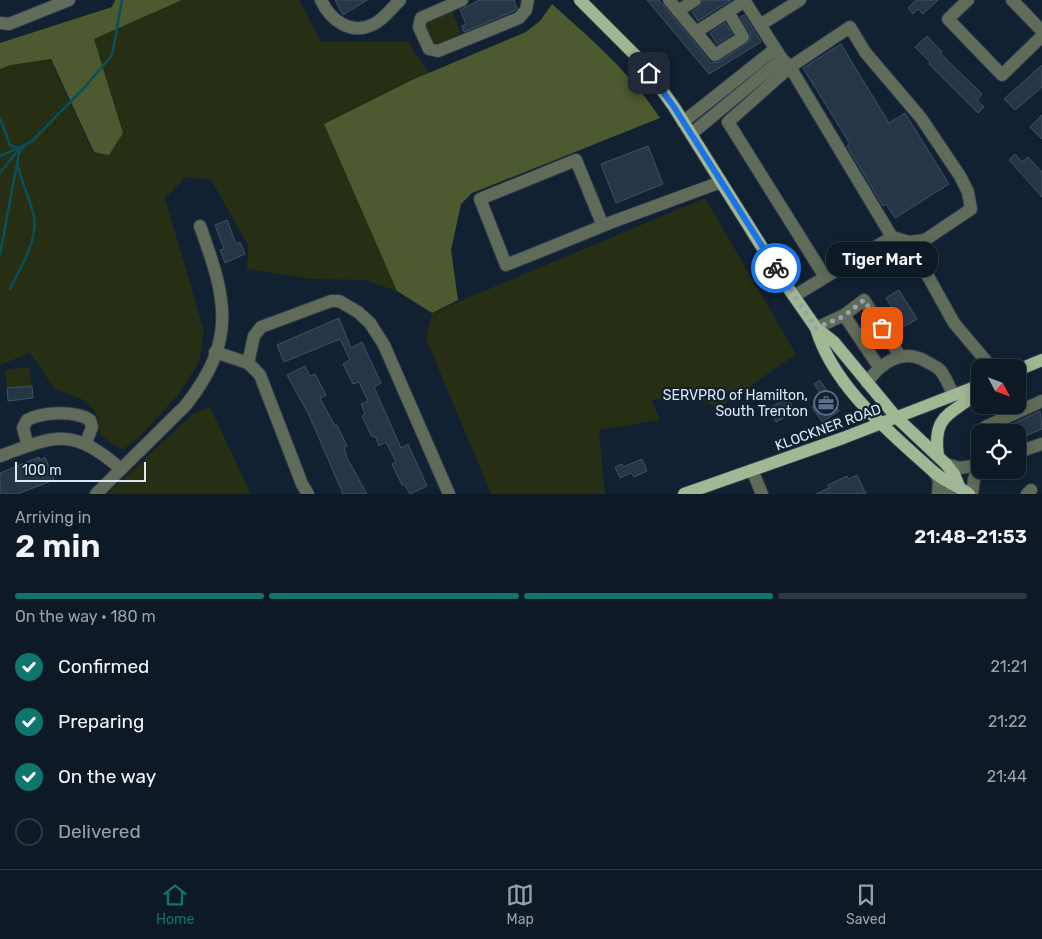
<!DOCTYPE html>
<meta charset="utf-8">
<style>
:root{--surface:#0d1925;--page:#1b2632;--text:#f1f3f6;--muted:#9aa0a7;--line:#2d3842;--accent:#0f766e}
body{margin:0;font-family:Rubik,sans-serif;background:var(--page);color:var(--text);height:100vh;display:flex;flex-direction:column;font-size:19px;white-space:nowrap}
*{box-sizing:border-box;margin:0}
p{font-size:16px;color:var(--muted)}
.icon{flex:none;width:28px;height:28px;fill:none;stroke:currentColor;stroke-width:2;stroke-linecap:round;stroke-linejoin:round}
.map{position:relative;height:494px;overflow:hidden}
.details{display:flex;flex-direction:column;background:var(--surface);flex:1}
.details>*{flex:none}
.needle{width:32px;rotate:131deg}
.fabs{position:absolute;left:971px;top:359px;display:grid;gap:10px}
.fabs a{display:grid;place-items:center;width:55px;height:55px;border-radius:10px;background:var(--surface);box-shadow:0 2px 12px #0003,0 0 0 1px var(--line);font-size:25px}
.scale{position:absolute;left:15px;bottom:12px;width:131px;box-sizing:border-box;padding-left:5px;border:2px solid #dde7f2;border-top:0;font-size:14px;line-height:18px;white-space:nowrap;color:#dde7f2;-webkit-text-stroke:4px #112131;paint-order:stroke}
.pin{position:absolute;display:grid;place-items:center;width:42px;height:42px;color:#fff;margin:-21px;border-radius:10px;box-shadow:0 2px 8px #0006}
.courier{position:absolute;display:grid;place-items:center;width:50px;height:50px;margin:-25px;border:4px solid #1a73e8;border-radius:50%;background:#fff;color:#222;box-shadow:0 1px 6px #0007}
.bubble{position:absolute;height:35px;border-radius:15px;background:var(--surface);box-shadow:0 2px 12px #0003,0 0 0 1px var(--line);font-size:16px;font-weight:600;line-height:35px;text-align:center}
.overview em{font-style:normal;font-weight:600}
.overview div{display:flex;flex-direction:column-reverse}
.overview{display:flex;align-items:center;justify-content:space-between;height:85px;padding:0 15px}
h1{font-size:32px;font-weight:600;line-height:38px}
.bar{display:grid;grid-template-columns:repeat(4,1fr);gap:8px 5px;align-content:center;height:60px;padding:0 15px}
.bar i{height:6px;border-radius:4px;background:var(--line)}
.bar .current{background:var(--accent)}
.bar p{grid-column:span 4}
ol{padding:0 15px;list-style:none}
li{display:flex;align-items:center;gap:15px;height:55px}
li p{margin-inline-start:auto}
li .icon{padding:5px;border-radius:50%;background:var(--accent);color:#fff;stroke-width:4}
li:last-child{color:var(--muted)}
li i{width:28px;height:28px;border:2px solid var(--line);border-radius:50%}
.menu{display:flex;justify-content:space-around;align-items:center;height:70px;border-top:1px solid var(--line);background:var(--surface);font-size:14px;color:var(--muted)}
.menu a{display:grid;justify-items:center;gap:2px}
.menu .current{color:var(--accent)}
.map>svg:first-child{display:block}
.green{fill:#262e14}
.forest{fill:#4d5a30}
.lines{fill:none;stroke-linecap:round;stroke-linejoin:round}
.stream{stroke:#0a505c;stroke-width:2.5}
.building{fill:#263647;stroke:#405163}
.minor-casing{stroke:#2e3d4c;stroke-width:14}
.major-casing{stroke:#2e3d4c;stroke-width:14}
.minor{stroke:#606b59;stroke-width:12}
.major{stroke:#a2b793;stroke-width:12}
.done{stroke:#96a2ae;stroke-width:5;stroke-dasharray:0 9}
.route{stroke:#1a73e8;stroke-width:6}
.labels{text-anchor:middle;stroke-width:4.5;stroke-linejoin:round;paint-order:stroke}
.poi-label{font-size:14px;fill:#dde7f2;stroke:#112131;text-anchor:end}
.street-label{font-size:14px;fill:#dde7f2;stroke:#112131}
</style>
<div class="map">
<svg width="1042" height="494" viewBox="0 0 1042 494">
<rect width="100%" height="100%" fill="#112131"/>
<g class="green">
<path d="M182,0H299L321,42H408L429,73L324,124L397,291L364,280L312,279L247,269L248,245L211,180L186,177L165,198L204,331L199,362L178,395L141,435L123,450L101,436L96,413L86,401L55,389L30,353L0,365V69L11,65L50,59L93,152L123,133L94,39Z"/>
<path d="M452,10L461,35L438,44L432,43L425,27L426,21Z"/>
<path d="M705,198L796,354L718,409L691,394L652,400L660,420L599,430L605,494H491L426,339L432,313Z"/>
<path d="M29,367L32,386L7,388L5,370Z"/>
<path d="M210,407L251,494H107L193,414Z"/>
</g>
<g class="forest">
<path d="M115,0H182L94,39L123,133L109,155L94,152L51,59L11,65L0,69V43L112,7Z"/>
<path d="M552,4C592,40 631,73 660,118L472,193L461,204L451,250L458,300L432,313L397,291L324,124L412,80L526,32L540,21Z"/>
</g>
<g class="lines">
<g class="stream">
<path d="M0,118L10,145L19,149L0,173"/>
<path d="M0,156L31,142L84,88L112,55L122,0"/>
<path d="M0,254L19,153L24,147"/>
<path d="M10,289C21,266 40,238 33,212C28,195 21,180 17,163"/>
</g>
</g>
<g class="building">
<path d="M335,0H367L343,15Z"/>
<path d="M479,0H514L517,8L514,11L464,32L462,26L466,24L460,10Z"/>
<path d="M647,0H659L711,63L719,62L750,41V33L740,17L744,15L761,42L709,74Z"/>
<path d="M703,0H731L698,21L692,12L700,6Z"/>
<path d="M916,0H938L923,14L918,9L913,14L908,8Z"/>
<path d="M725,23L732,34L717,44L710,33Z"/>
<path d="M927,36L942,52L940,53L982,94L977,100L984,107L978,113L929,64L930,62L915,47Z"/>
<path d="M841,44L889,123L905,113L949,184L895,218L886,204L883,206L847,146L850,144L803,68Z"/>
<path d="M1042,65V87L1015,110L1004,99Z"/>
<path d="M1042,115V139L1030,127Z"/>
<path d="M648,146L663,184L616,203L601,164Z"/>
<path d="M1015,154L1022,162L1028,157L1042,172V197L1009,160Z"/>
<path d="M227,220L236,244L240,242L245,254L225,263L220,250L224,249L215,225Z"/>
<path d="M899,290L917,319L903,327L886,298Z"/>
<path d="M339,318L351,348L362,342L381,383L374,387L401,448L408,444L427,486L410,494L404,484L402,485L392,464L396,462L386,442L379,446L375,436L372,437L362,416L365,414L361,404L368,401L359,382L353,384L343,364L350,360L340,339L284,362L277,345Z"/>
<path d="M305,366L310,376L315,374L326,395L320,398L335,426L337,425L347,446L344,447L347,458L367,494H343L309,415L287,375Z"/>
<path d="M820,380L839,411L822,422L812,407L824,399L814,384Z"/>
<path d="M32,386L33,398L8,401L7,388Z"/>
<path d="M788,398L795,412L776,422L769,408Z"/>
<path d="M1040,411L1042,429L1023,437L1025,441L1018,444V432H1013L1010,425Z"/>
<path d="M39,457L40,460L45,457L54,480L17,494H0V473Z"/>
<path d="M642,459L647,471L634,477L631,473L620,478L615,467L622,464L623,467Z"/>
<path d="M857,475L866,494H816L829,488L828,485L847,476L849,479Z"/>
</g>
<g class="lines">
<g class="minor-casing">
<g id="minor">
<path d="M321,0C330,20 351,36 374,24C384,19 392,8 400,0"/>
<path d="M462,0L421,18L419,27L429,49L438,51L519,18L526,10L528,0"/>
<path d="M669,0L715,55L743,37L728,12"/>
<path d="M744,0L782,59L790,67L892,237L909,242L925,240L971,209L968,192L960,176L921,118L865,52L850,27L790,67L728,122L825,277"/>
<path d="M968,0L948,19L1002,75L1042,36"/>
<path d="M1012,0L1042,31"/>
<path d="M678,11L695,0"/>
<path d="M0,23L9,24L69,0"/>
<path d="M760,25L800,0"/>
<path d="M696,32L745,1"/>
<path d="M683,122L775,49"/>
<path d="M691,134L782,59"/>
<path d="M603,226L576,160L480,199L506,265C541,251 576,237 612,222L721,182"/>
<path d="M909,242L954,323L992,368"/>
<path d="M794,296L892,237"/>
<path d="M816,328L844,315"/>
<path d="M215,352L248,363L260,375L302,484L308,494"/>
<path d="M248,363L254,336L261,327L331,301H339L358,312L370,323L384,345L449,494"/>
<path d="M879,367L844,315L864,300L900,356"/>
<path d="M867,383C880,363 903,347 927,362C931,364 937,367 940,370C946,377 949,387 954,395"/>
<path d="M982,432L985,427L1042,401"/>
<path d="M28,446L23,428L27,420C43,412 74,410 90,420L92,427L86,443"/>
<path d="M1018,452L1042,444"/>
<path d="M0,456C57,435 72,427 121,469"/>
<path d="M946,464L959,468L980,465"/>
<path d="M752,470L762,494"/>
<path d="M935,473L939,480L938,494"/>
<path d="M96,494L186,405C238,339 226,298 200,226"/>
<path d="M945,494L965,491"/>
<path d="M972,494L974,479L980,466"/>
<path d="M1027,494L1031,490"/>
</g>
</g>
<g class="major-casing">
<g id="major">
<path d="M580,0L641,61L674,107L782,279L816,328L834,342L896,417L946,464L954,474L959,486"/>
<path d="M816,328C833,387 891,433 935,473C946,482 958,486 969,494"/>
<path d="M1018,370L1042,360"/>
<path d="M938,456C932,413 952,415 980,391"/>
<path d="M684,494L843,438L980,385"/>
</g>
</g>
<use href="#minor" class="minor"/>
<use href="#major" class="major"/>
</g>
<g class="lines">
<path class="done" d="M776,268L816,328L844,316L864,300L882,328"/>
<path class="route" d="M649,73L674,107L776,268"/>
</g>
<defs>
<g id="office-ring" transform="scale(1.25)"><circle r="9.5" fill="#112131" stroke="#5c6f8a" stroke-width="1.5"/><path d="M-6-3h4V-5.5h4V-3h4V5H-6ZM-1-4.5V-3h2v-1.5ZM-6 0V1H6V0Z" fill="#5c6f8a"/></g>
</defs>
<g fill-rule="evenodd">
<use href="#office-ring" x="826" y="403"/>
</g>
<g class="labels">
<g class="poi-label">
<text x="808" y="400">SERVPRO of Hamilton,<tspan x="808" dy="16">South Trenton</tspan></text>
</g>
<g class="street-label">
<text transform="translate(828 427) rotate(-20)" y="5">KLOCKNER ROAD</text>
</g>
</g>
</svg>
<div class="fabs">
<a><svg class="needle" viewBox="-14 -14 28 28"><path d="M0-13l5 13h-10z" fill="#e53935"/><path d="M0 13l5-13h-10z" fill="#9aa0a7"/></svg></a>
<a><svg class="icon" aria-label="locate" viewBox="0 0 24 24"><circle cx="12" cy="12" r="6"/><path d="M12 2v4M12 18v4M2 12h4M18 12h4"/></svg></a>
</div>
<div class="scale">100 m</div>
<div class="pin" style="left:882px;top:328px;background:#ea580c"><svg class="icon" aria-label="bag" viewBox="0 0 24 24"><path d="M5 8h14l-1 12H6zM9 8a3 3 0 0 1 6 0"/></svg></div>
<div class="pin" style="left:649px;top:73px;background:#1f2937"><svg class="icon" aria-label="home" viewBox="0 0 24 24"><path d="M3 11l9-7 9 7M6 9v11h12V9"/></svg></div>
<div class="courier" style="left:776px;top:268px"><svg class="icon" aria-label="bike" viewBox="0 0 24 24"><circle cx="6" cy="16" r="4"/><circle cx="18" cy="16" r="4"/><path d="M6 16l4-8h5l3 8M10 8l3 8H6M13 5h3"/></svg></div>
<div class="bubble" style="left:826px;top:242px;width:112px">Tiger Mart</div>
</div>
<section class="details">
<div class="overview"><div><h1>2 min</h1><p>Arriving in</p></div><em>21:48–21:53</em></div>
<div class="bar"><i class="current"></i><i class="current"></i><i class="current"></i><i></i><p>On the way · 180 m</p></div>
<ol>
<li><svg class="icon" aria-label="check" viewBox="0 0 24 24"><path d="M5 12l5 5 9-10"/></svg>Confirmed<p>21:21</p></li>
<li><svg class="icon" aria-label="check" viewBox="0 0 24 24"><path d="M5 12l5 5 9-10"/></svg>Preparing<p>21:22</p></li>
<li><svg class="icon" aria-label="check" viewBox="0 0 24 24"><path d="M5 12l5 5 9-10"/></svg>On the way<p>21:44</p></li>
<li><i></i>Delivered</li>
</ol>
</section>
<nav class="menu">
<a class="current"><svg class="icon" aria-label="home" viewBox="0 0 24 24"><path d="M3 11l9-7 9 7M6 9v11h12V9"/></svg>Home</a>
<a><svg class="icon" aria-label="map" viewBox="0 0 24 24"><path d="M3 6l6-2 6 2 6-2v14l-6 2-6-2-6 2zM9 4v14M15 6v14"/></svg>Map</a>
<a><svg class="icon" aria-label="saved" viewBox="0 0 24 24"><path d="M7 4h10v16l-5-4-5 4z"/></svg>Saved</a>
</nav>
